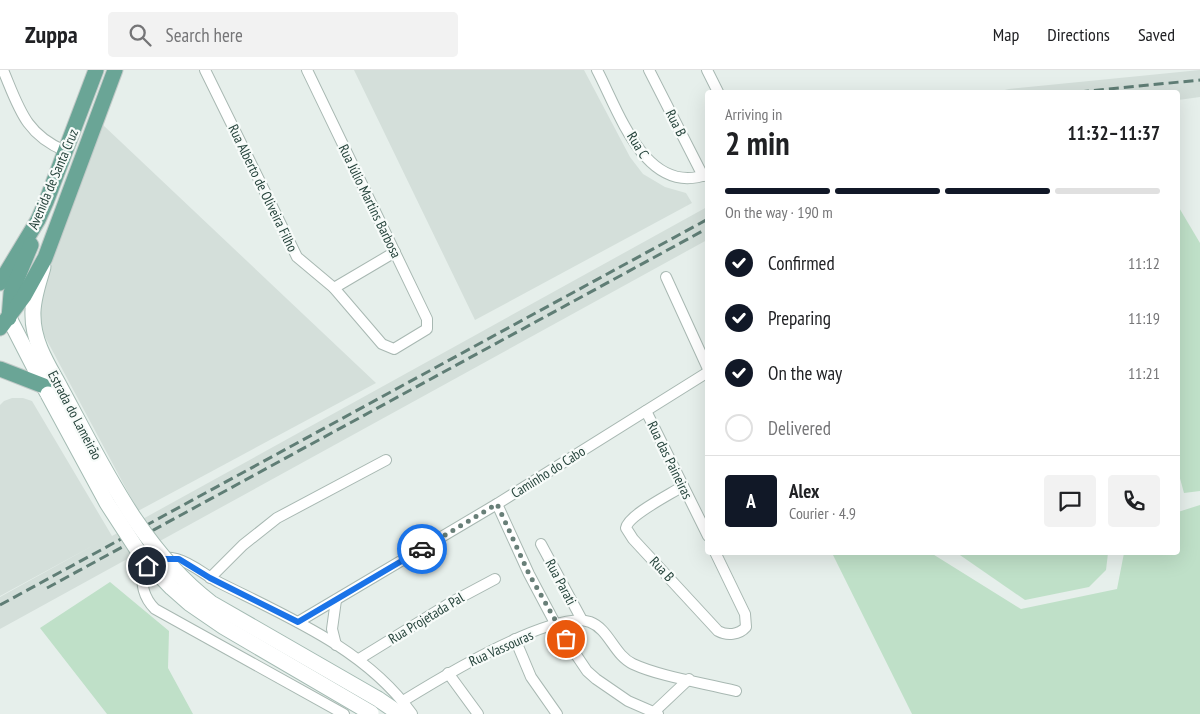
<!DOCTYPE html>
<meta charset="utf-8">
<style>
:root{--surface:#fff;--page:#f2f2f2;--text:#202124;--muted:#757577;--line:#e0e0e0;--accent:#111827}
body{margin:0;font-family:"PT Sans Narrow",sans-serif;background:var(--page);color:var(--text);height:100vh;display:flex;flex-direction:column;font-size:19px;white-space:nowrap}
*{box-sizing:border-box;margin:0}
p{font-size:16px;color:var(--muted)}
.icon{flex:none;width:28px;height:28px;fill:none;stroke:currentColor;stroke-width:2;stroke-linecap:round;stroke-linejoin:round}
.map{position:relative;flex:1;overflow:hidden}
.details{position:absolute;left:705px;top:20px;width:475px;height:465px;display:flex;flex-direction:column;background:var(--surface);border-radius:5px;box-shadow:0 5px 20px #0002}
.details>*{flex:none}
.pin{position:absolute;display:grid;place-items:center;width:42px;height:42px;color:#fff;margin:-21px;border:2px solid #fff;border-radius:50%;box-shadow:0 1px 5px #0007}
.courier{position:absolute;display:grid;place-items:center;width:50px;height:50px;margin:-25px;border:4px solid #1a73e8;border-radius:50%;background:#fff;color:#222;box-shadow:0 1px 6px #0007}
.summary em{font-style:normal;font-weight:700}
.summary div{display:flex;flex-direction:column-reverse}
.summary{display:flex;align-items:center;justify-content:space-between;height:85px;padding:0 20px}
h1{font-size:32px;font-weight:700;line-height:38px}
.bar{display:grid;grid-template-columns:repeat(4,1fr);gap:8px 5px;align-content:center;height:60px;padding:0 20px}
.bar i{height:6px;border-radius:4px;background:var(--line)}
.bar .active{background:var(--accent)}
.bar p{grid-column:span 4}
.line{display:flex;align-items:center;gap:12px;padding:0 20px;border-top:1px solid var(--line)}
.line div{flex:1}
.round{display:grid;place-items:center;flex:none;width:52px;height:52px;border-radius:5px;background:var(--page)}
ol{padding:0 20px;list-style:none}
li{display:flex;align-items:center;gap:15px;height:55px}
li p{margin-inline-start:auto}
li .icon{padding:5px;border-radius:50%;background:var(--accent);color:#fff;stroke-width:4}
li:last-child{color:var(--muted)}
li i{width:28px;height:28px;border:2px solid var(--line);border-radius:50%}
header{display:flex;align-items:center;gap:30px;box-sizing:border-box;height:70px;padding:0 25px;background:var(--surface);border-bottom:1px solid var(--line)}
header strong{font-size:24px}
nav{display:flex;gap:28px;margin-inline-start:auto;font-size:18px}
.search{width:350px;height:45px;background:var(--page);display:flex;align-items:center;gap:12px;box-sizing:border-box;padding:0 18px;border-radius:5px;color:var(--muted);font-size:19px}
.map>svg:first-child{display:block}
.built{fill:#d4dfda}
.green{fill:#bfe0c8}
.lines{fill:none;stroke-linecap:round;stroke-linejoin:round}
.street-casing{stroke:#a8b8b2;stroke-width:12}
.secondary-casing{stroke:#a4bbb3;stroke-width:17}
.primary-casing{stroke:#c2cac8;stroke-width:17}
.street{stroke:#fff;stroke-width:10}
.secondary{stroke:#fff;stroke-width:15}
.primary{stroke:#6aa596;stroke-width:15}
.rail{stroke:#5f7d75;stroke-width:3;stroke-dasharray:10 5;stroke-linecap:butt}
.secondary-bridge-casing{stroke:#a4bbb3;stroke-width:17;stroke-linecap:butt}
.secondary-bridge{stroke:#fff;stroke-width:15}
.done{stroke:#687f78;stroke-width:5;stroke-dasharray:0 9}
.route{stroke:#1a73e8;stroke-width:6}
.labels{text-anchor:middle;stroke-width:4.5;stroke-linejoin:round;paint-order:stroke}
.street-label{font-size:14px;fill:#24423a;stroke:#f7fbf9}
</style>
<header>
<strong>Zuppa</strong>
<div class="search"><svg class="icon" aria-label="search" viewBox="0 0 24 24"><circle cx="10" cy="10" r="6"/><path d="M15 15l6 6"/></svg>Search here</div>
<nav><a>Map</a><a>Directions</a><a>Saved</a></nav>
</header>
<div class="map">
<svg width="1200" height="644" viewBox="0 0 1200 644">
<rect width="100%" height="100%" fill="#e6efeb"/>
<g class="built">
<path d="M354,0H584L630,87L643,104L665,117L686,123L692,133L475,250Z"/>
<path d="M1200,0V27L1178,30V22H996L1009,19Z"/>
<path d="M103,55L376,313L138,441L36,250L41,216Z"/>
<path d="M707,137V170L0,559V527L94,475L0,526V335L4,331L12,328H23L32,331L112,466Z"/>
</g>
<g class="green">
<path d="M1178,136L1200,173V421L1184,423L1178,401Z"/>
<path d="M1200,435V644H912L832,483H931L1021,539L1117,519L1124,483L1178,482V442Z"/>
<path d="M957,483H1108L1106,500L1089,517L1025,530Z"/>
<path d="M110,512L169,561L168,598L193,644H107L40,558Z"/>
</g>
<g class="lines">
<g class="street-casing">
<g id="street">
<path d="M3,0C19,38 25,64 65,81"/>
<path d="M205,0L297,187L334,218L382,274L394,279L427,259V249L307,0"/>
<path d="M597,0C619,42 646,128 708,104"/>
<path d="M649,0L703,106"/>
<path d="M707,0L718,22"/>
<path d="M666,207L708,299"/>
<path d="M334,218L395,182"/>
<path d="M646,341L708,466"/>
<path d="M683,416C671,424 628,445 626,458L633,469L718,561C727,566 739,565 746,557L745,544L715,482"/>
<path d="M497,434L529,504L556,555L587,601L596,609L628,631L658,644"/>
<path d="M541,474L582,550"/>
<path d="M210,508L243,475L277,448L386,390"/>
<path d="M298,552L497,434L708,302"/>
<path d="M515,569L531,607L557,644"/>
<path d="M336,575L332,559L336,530"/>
<path d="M359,589L450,533L495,509"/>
<path d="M448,603L478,644"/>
<path d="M403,631C437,610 552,539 590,552C609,559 614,585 633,594C661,607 705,613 736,621"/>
<path d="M654,642L689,609"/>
<path d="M344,644L155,539C132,516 142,480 177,489C192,493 206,506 220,513C288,547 367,580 412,644"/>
</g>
</g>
<g class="secondary-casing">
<g id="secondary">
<path d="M43,197C39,212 32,230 33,246C33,272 48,295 60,317"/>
<path d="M9,248L47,322"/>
<path d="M378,629L400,644"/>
</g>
</g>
<g class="primary-casing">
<g id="primary">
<path d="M0,213L38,150L46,132L96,0"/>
<path d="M9,248L11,223L31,175"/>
<path d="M0,258L24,226L45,188L115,0"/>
<path d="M0,299L44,316"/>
</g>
</g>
<use href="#street" class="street"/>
<use href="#secondary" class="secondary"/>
<use href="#primary" class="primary"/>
<g class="rail">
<path d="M1079,22L1200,10"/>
<path d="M47,518L708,158"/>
<path d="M0,535L708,149"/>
</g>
<g class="secondary-bridge-casing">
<g id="secondary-bridge">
<path d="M60,317C102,394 140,479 211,533L378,629"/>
<path d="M48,324L107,433L142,487L172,518L189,533L224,557L371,643"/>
</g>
</g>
<use href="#secondary-bridge" class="secondary-bridge"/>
</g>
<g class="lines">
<path class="done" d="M422,479L497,434L529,504L566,569"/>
<path class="route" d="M147,496L159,489H179L210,508L298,552L422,479"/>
</g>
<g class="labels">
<g class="street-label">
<text transform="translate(676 53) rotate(63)" y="5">Rua B</text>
<text transform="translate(638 75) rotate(58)" y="5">Rua C</text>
<text transform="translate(53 109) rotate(-67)" y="5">Avenida de Santa Cruz</text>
<text transform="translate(263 118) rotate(64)" y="5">Rua Alberto de Oliveira Filho</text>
<text transform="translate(370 131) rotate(64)" y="5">Rua Júlio Martins Barbosa</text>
<text transform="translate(75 345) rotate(62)" y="5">Estrada do Lameirão</text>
<text transform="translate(670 390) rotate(64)" y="5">Rua das Paineiras</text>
<text transform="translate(548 402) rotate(-32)" y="5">Caminho do Cabo</text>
<text transform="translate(662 499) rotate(47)" y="5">Rua B</text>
<text transform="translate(561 512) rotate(62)" y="5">Rua Parati</text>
<text transform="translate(426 548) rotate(-31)" y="5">Rua Projetada Pal</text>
<text transform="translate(501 578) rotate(-24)" y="5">Rua Vassouras</text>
</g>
</g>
</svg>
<div class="pin" style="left:566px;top:569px;background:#ea580c"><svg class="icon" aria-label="bag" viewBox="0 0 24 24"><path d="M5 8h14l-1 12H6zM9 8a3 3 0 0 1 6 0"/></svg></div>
<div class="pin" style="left:147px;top:496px;background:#1f2937"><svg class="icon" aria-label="home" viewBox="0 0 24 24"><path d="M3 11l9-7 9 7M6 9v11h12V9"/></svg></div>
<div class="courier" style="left:422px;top:479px"><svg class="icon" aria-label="car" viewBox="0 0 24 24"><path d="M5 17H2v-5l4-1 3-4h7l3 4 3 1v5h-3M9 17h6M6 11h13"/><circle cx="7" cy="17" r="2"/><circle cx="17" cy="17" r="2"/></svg></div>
<section class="details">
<div class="summary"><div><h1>2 min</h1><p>Arriving in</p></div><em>11:32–11:37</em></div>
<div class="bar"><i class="active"></i><i class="active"></i><i class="active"></i><i></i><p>On the way · 190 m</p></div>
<ol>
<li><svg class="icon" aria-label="check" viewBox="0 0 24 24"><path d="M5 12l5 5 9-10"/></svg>Confirmed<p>11:12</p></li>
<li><svg class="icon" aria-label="check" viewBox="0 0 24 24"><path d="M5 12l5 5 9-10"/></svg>Preparing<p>11:19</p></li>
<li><svg class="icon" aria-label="check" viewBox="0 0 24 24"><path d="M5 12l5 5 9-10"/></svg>On the way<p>11:21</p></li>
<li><i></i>Delivered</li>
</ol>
<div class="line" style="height:90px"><b class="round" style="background:var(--accent);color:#fff">A</b><div><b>Alex</b><p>Courier · 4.9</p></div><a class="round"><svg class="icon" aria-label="chat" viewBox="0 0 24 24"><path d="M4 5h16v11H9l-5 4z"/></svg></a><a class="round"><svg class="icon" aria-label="phone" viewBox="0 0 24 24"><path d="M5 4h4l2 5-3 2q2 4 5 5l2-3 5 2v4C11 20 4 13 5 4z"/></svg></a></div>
</section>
</div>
